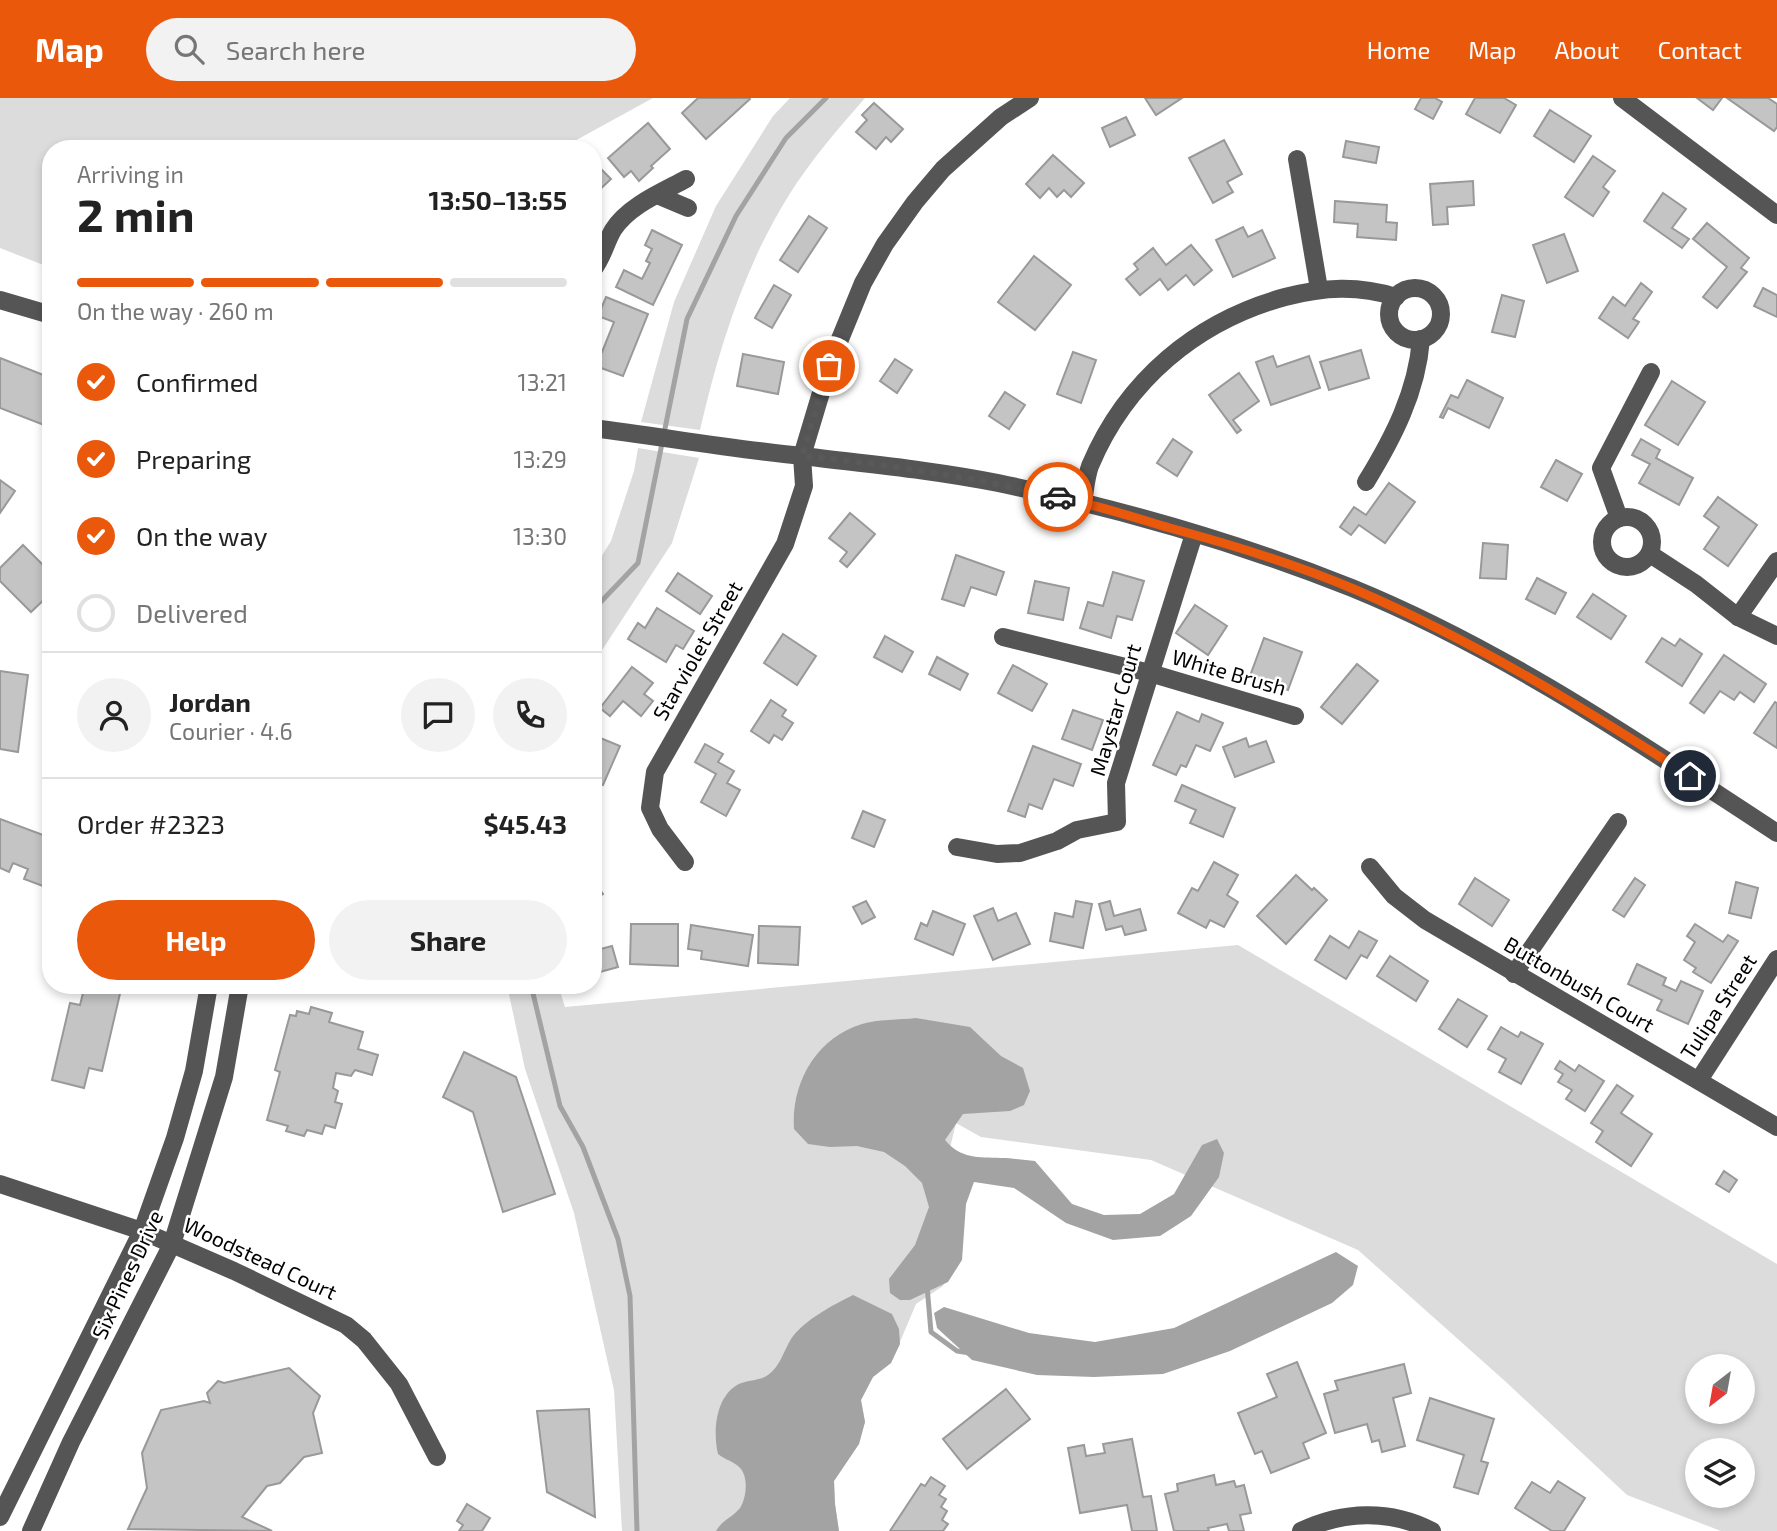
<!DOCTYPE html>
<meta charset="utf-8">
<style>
:root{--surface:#fff;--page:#f2f2f2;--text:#222;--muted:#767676;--line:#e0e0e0;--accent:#ea580c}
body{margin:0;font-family:"Exo 2",sans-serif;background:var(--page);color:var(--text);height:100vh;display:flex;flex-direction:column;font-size:26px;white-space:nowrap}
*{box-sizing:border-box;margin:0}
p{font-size:23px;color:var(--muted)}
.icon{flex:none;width:38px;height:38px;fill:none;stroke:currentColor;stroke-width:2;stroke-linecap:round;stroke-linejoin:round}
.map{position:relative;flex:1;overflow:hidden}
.sheet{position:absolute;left:42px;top:42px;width:560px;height:854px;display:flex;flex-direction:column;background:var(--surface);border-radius:28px;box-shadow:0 4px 10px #0003}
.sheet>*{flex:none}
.needle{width:46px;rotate:211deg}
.fabs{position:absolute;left:1685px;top:1256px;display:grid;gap:14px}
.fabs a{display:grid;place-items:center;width:70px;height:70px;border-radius:50%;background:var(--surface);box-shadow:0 4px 10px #0003;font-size:35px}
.pin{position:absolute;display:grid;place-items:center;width:60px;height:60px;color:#fff;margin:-30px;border:4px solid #fff;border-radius:50%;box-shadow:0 2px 7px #0007}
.courier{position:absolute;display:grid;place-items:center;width:70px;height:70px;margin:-35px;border:5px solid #ea580c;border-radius:50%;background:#fff;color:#222;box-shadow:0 2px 9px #0007}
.head em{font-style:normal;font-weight:700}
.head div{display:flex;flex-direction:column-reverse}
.head{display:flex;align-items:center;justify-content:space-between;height:119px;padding:0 35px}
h1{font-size:46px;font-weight:700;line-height:52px}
.bar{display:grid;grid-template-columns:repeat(4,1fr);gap:10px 7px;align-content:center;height:84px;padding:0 35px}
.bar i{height:9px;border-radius:5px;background:var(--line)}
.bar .on{background:var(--accent)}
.bar p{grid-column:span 4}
.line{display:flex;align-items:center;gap:18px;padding:0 35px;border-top:2px solid var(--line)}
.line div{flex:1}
.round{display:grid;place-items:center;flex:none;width:74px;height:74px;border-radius:37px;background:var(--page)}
ol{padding:0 35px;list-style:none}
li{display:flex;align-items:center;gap:21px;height:77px}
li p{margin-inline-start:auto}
li .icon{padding:7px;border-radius:50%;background:var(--accent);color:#fff;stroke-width:4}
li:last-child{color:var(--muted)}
li i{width:38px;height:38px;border:4px solid var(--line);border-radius:50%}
.button{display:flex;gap:14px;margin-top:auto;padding:14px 35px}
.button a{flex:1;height:80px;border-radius:42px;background:var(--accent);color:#fff;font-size:28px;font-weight:700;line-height:80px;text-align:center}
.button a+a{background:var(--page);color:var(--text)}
header{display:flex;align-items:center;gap:42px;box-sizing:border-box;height:98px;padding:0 35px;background:var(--accent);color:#fff}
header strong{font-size:33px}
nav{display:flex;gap:38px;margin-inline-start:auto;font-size:24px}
.search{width:490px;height:63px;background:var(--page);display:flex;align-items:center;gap:18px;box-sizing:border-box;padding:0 24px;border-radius:38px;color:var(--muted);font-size:26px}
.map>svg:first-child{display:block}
.green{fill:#dcdcdc;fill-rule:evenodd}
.water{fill:#a3a3a3}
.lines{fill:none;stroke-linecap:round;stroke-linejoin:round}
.stream{stroke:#a3a3a3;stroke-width:5}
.building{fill:#c4c4c4;stroke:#999;stroke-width:2}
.minor{stroke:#555;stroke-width:18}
.done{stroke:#595959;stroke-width:7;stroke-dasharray:0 12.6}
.route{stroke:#ea580c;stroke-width:9}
.labels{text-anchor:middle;stroke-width:5;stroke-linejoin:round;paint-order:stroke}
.street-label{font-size:21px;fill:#000;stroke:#fff}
</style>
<header>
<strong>Map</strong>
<div class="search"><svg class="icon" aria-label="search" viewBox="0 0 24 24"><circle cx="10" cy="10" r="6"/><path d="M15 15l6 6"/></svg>Search here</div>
<nav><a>Home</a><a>Map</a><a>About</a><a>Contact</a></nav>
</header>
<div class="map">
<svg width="1777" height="1433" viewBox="0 0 1777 1433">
<rect width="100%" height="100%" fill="#fff"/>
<g class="green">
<path d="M0,0H653L560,51H51V170L0,150Z"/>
<path d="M790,0H865C838,31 811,62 789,97C744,169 719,250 700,332L641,324L674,204L716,108L773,18Z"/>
<path d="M638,350L699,360L672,445L593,566V472L611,443L634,373Z"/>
<path d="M1238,847L1777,1166V1433H1721L1627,1397L1506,1284L1358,1152L1151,1062L981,1039L956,1025L948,1058L956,1155L943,1188L916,1206L891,1265L873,1279L861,1302L865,1324L859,1346L834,1383L835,1406L839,1433H622L614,1292L574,1115L525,971L507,887H558L565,909ZM1698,1269H1743V1314H1698ZM1698,1353H1743V1398H1698Z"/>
</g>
<g class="water">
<path d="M916,920L970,929L1001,958L1023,970L1030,993L1024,1007L1010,1013L963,1016L945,1042C961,1061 978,1059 1001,1060C1012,1060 1024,1062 1035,1063L1072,1106L1104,1117L1140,1116L1174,1096L1202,1047L1217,1041L1224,1055L1219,1079L1191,1118L1160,1138L1113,1142L1066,1125L1014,1090L974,1084L966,1106L962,1162L948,1184L910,1202H900L890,1195L889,1181L915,1147L929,1109L922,1085L905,1068L884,1054L857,1048L830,1049L808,1046L794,1031C791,985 816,940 862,926C878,921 899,922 916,920Z"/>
<path d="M1336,1154L1358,1168L1353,1187L1332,1205L1230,1253L1163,1276L1094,1279L1037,1277L972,1262L937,1230L934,1215L944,1209L1029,1235L1095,1244L1174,1230Z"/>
<path d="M853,1197L892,1216L899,1231L900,1246L891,1265L873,1279L861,1302L865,1324L859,1346L834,1383L835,1406L839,1433H716C723,1421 732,1420 740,1410C747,1399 749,1376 738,1368C732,1363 724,1361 718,1356C713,1335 715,1300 737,1287C746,1282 760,1283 768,1277C780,1269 784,1252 791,1241C804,1222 833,1207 853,1197Z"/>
</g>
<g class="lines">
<g class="stream">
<path d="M593,512L638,465L687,221L736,118L786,40L826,0"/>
<path d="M531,887L560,1008L583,1049L618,1141L630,1198L637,1433"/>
<path d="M927,1188L931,1234L957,1253L970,1255"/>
</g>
</g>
<g class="building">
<path d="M698,0H749L750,1L706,41L682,15Z"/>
<path d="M1145,0H1182L1156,17Z"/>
<path d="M1421,0H1435L1442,4L1433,21L1415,11Z"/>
<path d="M1475,0H1504L1516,7L1500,35L1466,16Z"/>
<path d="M1697,0H1722L1713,12Z"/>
<path d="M1727,0H1768L1777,6V29L1774,33Z"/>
<path d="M874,5L903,31L891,44L886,39L876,51L856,34L867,22L862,17Z"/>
<path d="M1550,12L1591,38L1574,64L1534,38Z"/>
<path d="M1126,19L1135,37L1110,49L1102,30Z"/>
<path d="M648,25L670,51L651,68L653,70L639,83L631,73L624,79L608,60Z"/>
<path d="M1224,42L1242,76L1227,84L1233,94L1213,105L1189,60Z"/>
<path d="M1346,43L1379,49L1376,65L1343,59Z"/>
<path d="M1053,57L1084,85L1071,99L1064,92L1057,99L1049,90L1040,100L1026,86Z"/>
<path d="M1593,58L1615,73L1603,89L1609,94L1593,118L1565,99Z"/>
<path d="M594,64L611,81L593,98V65Z"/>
<path d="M1473,83L1474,107L1447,109L1448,126L1433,127L1430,86Z"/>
<path d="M1663,95L1686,111L1672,130L1689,141L1682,150L1644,123Z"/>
<path d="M1335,103L1387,107L1386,124L1397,125L1396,142L1357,139L1358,126L1334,124Z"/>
<path d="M809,118L827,130L798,174L780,162Z"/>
<path d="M1707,125L1749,160L1741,170L1747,174L1717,210L1703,199L1727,169L1693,141Z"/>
<path d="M1243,129L1248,139L1262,132L1275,160L1233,179L1216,142Z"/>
<path d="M652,132L682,147L653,207L616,189L624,172L642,181L650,165L646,163L652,151L645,147Z"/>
<path d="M1564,136L1578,173L1547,185L1533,147Z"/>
<path d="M1191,147L1212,172L1194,187L1186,177L1168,192L1160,181L1140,197L1126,181L1138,171L1134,166L1153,150L1166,167Z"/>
<path d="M1034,158L1071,187L1035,232L998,204Z"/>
<path d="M1641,185L1652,194L1633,221L1639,224L1628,240L1599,220L1613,199L1625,208Z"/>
<path d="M774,187L791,197L772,230L755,220Z"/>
<path d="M1763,190L1777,197V219L1754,208Z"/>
<path d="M1502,197L1524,203L1515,239L1492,234Z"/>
<path d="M606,199L648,216L623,278L593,267L596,251L602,254L614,224L598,218Z"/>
<path d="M1361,252L1369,280L1329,292L1320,264Z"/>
<path d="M1073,254L1096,262L1081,305L1057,296Z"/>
<path d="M743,256L784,264L778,296L737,288Z"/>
<path d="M1273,258L1277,269L1309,258L1320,290L1271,307L1256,264Z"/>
<path d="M0,260L51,280V321L47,320L44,327L0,310Z"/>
<path d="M895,261L912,272L897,295L880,283Z"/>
<path d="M1239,275L1259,303L1233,322L1241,332L1237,335L1209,297Z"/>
<path d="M1467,282L1503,300L1489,330L1448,310L1443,320L1440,319L1451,297L1458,300Z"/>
<path d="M1672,283L1705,304L1678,347L1645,327Z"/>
<path d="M1005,294L1025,307L1009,331L989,318Z"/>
<path d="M1173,341L1192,354L1177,378L1157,365Z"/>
<path d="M1641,341L1660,352L1656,360L1693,380L1679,407L1639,385L1650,366L1632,357Z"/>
<path d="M1556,362L1582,376L1567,403L1541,389Z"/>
<path d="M0,382L15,393L0,415Z"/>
<path d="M1389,385L1415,404L1385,445L1359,427L1351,437L1340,429L1354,409L1366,417Z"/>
<path d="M1718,399L1757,427L1728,468L1704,451L1719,429L1704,418Z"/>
<path d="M850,415L875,436L847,469L840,463L847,454L829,440Z"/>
<path d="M1483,445L1508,447L1506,481L1480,480Z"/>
<path d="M23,447L51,475V495L31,514L0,483V470Z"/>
<path d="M956,457L1004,474L996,497L971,489L964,508L942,501Z"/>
<path d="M1113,474L1144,483L1132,522L1117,518L1111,540L1080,530L1088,504L1103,508Z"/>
<path d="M678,475L712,498L700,516L666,493Z"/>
<path d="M1537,480L1566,495L1555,516L1526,501Z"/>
<path d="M1035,483L1069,490L1063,522L1028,515Z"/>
<path d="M1593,496L1626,518L1611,541L1577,519Z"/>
<path d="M1195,507L1227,528L1208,557L1176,535Z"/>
<path d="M657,510L694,533L683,551L676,547L666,564L628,541L638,525L645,530Z"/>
<path d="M783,536L816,558L797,587L764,565Z"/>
<path d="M885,538L913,554L902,574L874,559Z"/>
<path d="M1264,540L1302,554L1288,592L1250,578Z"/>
<path d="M1662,540L1675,548L1680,541L1702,556L1682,588L1646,564Z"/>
<path d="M1724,557L1766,586L1754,604L1740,594L1734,602L1720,593L1704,615L1690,605Z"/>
<path d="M937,559L968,576L960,592L929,576Z"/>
<path d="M1357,566L1378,583L1342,626L1321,609Z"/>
<path d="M1013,567L1047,586L1032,613L998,595Z"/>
<path d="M632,569L653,585L644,596L653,603L641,618L623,603L610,618L600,610Z"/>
<path d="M0,573L28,577L18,654L0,651Z"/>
<path d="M771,602L786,612L782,618L793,625L782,642L774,637L769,645L751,633Z"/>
<path d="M1775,604L1777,605V650L1754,635Z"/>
<path d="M1073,612L1103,622L1092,652L1062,641Z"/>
<path d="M1177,614L1199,624L1202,616L1223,625L1210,653L1196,647L1186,669L1181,667L1176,677L1153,667Z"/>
<path d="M593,637L620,648L603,687L593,683Z"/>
<path d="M1246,640L1249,649L1266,643L1274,664L1235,679L1223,649Z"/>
<path d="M705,646L723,656L718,664L734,673L727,685L740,692L726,718L701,704L716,676L695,664Z"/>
<path d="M1033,648L1081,666L1073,688L1054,681L1042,711L1029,706L1025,719L1008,713Z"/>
<path d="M1182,687L1235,710L1223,739L1190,725L1196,712L1175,703Z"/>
<path d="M863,713L885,722L874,749L852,740Z"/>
<path d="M0,721L51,740V791L24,781L28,771L13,765L9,774L0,770Z"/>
<path d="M1214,764L1238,777L1227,797L1238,804L1224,829L1210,822L1206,830L1178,815L1192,790L1198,793Z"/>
<path d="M593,767L600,778L594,783L603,796L593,803Z"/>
<path d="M1296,777L1312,792L1314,790L1327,802L1286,846L1257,818Z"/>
<path d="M1475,780L1509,802L1492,828L1459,806Z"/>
<path d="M1635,780L1645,787L1624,819L1613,812Z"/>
<path d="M1736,784L1758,790L1751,820L1729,815Z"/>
<path d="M866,803L875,819L862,826L853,809Z"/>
<path d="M1076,803L1092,806L1083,850L1050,843L1055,815L1073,819Z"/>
<path d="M1110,803L1114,818L1140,811L1146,832L1125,837L1122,828L1106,832L1099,806Z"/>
<path d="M993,810L998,823L1016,815L1030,846L993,862L974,818Z"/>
<path d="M933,813L965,826L953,857L915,841L921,825L927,828Z"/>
<path d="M631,826H678V868L630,866Z"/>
<path d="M1695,826L1723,844L1728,837L1738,843L1711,885L1693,874L1696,870L1684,862L1695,844L1687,838Z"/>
<path d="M691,827L753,837L748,868L701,861L702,853L688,851Z"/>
<path d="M759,828L800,829L798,867L758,865Z"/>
<path d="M1359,833L1377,843L1367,860L1361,857L1346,881L1315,862L1330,838L1349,850Z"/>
<path d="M612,848L618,869L593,876V853Z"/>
<path d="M1390,858L1428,883L1416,903L1377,878Z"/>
<path d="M1637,866L1666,880L1663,887L1676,893L1681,883L1703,893L1688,926L1657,912L1662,902L1628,886Z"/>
<path d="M85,887H122L102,973L89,970L84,990L52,982L70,905L80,907Z"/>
<path d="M1458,901L1487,918L1467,949L1439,931Z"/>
<path d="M311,909L332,915L329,924L363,934L358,951L378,957L372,977L355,972L351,978L336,975L333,990L338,993L335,1004L342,1006L335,1030L325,1027L322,1036L307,1032L304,1038L286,1033L288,1028L267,1022L280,974L275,972L290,917L296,918L297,913L309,916Z"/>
<path d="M1501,929L1518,939L1521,934L1543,946L1521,986L1499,974L1506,961L1488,951Z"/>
<path d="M464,954L516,979L555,1096L503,1114L473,1014L443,999Z"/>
<path d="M1560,963L1575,973L1579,967L1604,983L1585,1013L1566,1001L1572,992L1558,984L1563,976L1555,971Z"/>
<path d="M1617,987L1633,998L1621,1015L1652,1036L1631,1068L1596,1044L1603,1033L1591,1025Z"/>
<path d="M1724,1073L1737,1082L1729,1094L1716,1086Z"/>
<path d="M1297,1264L1326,1335L1303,1345L1309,1360L1271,1375L1262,1353L1255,1356L1238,1315L1277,1299L1267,1276Z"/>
<path d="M1404,1266L1411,1295L1393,1300L1405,1348L1382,1354L1379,1342L1372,1344L1367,1326L1335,1335L1324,1296L1338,1292L1335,1283Z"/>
<path d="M289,1270L320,1298L313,1315L322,1355L304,1359L280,1385L267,1388L242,1419L272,1433L128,1431L147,1390L142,1355L161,1312L204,1303L210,1305L207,1295L218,1283L224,1285Z"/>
<path d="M1006,1291L1030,1321L967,1371L943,1341Z"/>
<path d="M1430,1300L1494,1321L1481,1363L1488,1365L1478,1396L1454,1389L1464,1357L1417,1342Z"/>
<path d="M589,1311L595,1419L547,1394L537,1313Z"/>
<path d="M1132,1341L1143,1399L1151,1398L1157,1433H1132L1127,1407L1080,1415L1068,1350L1084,1347L1086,1358L1105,1355L1103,1346Z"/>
<path d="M1214,1377L1216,1387L1234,1383L1236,1389L1244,1387L1251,1415L1240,1417L1244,1433H1229L1227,1426L1208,1430L1209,1433H1174L1165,1396L1178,1393L1177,1386Z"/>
<path d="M931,1379L945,1388L939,1397L946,1401L941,1409L947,1413L942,1422L948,1426L943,1433H890L921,1386L925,1388Z"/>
<path d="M1558,1383L1585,1400L1564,1433H1552L1515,1410L1532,1384L1550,1395Z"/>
<path d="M467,1406L490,1420L482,1433H459L463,1427L457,1423Z"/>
</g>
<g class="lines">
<g class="minor">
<path d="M1622,0L1777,117"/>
<path d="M1297,61L1319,191"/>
<path d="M657,97L688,110"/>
<path d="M593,172C604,157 605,146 613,132C628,108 662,94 686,81"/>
<circle cx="1415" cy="216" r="26"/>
<path d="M0,202L51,217"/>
<path d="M593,330C663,339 732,351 802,358C867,366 933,372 998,385C1117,410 1239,445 1352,490C1504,552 1641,646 1777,735"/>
<path d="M1366,384C1393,340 1417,294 1421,241"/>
<path d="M1083,405C1085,393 1086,379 1090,368C1126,282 1197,223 1285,199C1324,189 1358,187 1396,199"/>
<circle cx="1627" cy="444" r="25"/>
<path d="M1619,420L1601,370L1651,274"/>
<path d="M1650,456L1696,486L1738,519L1777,538"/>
<path d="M1738,519L1777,463"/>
<path d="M1003,539L1150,575L1295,618"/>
<path d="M957,749L997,756L1020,755L1057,743L1077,732L1117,724L1116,685L1194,436"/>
<path d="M685,764L660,731L650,710L655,674L785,446L804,388L802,358L829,268L863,185L885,146L915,104L943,71L1001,19L1030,0"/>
<path d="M1370,769L1394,798L1425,822L1777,1029"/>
<path d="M1514,876L1618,724"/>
<path d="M1699,982L1777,861"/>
<path d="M0,1086L142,1133L234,1173L346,1227L364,1242L399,1286L437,1359"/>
<path d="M0,1419L142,1133L175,1040L194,973L209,887"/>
<path d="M31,1433L71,1344L172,1146L224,979L240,887"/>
<path d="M1301,1433C1343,1413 1390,1411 1432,1433"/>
</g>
</g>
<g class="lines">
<path class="done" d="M829,268L802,358C888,366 973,380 1058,399"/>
<path class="route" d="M1058,399C1096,407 1133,419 1170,430C1233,447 1296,466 1356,492C1474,543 1582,609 1690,678"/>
</g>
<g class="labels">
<g class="street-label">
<text transform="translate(698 553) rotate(-60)" y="7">Starviolet Street</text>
<text transform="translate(1229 575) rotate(16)" y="7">White Brush</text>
<text transform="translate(1116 612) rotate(-74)" y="7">Maystar Court</text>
<text transform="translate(1579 887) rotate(30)" y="7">Buttonbush Court</text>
<text transform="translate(1719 909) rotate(-57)" y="7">Tulipa Street</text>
<text transform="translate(260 1161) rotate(25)" y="7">Woodstead Court</text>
<text transform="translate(128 1177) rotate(-65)" y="7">Six Pines Drive</text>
</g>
</g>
</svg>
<div class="fabs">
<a><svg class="needle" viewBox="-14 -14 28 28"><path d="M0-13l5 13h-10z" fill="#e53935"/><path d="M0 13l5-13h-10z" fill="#767676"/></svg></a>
<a><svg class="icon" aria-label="layers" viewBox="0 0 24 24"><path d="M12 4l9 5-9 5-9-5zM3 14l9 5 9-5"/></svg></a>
</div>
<div class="pin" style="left:829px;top:268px;background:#ea580c"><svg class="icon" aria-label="bag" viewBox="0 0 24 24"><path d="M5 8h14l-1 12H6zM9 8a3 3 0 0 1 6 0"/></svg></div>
<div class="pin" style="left:1690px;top:678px;background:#1f2937"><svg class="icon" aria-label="home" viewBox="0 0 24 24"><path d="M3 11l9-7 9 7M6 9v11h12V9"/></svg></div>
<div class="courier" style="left:1058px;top:399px"><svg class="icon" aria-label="car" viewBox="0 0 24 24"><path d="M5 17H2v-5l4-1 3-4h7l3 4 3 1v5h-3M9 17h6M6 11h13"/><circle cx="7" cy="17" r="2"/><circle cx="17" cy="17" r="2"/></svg></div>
<section class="sheet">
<div class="head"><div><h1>2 min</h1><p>Arriving in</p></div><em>13:50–13:55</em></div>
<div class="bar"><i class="on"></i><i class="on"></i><i class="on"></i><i></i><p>On the way · 260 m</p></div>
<ol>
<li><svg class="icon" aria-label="check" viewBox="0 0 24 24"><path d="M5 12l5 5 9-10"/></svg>Confirmed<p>13:21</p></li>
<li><svg class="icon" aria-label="check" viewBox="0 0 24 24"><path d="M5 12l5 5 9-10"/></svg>Preparing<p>13:29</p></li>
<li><svg class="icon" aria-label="check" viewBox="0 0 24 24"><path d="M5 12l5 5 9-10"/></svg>On the way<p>13:30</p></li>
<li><i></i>Delivered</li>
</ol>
<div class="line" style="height:126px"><a class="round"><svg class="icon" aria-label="person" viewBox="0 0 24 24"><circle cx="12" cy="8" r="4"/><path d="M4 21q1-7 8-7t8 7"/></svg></a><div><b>Jordan</b><p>Courier · 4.6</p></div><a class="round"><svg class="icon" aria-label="chat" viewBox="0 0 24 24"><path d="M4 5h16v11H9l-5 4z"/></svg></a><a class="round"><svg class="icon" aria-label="phone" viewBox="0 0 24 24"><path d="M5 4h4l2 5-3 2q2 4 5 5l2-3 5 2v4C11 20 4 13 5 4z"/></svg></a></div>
<div class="line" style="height:91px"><div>Order #2323</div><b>$45.43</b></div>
<div class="button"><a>Help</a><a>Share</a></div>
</section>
</div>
